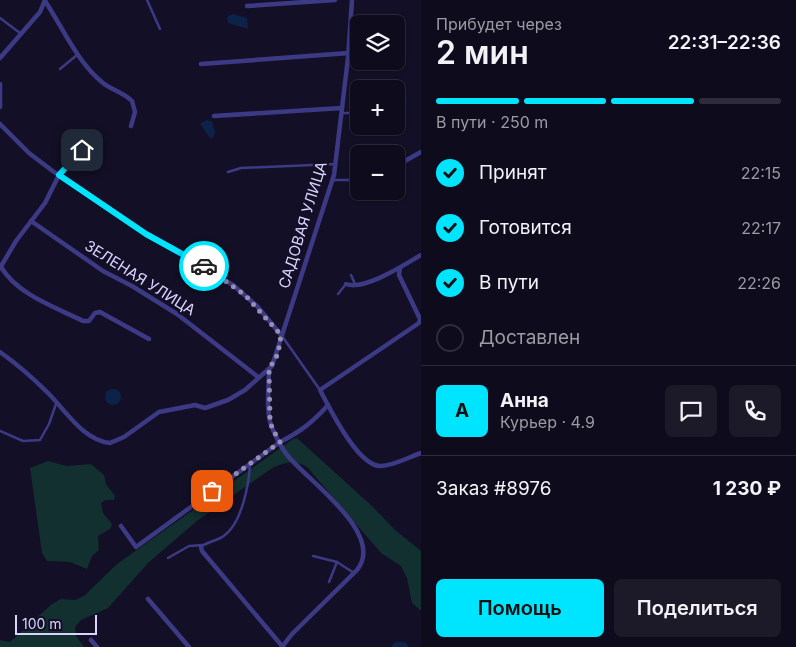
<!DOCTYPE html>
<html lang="ru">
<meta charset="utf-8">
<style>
:root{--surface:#0e0b1c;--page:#1c1929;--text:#f1f3f6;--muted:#9b9ba3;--line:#2e2b3b;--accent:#00e5ff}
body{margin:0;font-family:Inter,sans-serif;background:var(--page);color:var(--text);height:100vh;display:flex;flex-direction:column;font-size:19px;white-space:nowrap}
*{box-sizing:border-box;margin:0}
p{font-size:16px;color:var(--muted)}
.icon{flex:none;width:28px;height:28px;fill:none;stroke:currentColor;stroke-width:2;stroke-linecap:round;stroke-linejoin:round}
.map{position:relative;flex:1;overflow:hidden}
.side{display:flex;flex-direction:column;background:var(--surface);width:375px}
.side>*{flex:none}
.buttons{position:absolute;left:350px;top:15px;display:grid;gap:10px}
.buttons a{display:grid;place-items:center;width:55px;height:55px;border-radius:8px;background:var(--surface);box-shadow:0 1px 4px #0004,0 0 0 1px var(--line);font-size:25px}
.scale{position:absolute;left:15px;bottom:12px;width:82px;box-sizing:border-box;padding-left:5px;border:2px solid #d9d4ff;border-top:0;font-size:14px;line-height:18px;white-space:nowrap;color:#d9d4ff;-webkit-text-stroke:4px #130f26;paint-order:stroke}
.pin{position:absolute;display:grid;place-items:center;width:42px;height:42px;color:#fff;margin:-21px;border-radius:10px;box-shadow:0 2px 8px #0006}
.courier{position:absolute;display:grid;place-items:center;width:50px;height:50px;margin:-25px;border:4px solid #00e5ff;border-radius:50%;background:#fff;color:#222;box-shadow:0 1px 6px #0007}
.headline em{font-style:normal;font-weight:600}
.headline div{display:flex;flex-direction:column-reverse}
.headline{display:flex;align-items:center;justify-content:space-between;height:85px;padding:0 15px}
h1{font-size:32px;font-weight:600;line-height:38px}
.bar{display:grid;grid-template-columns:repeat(4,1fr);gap:8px 5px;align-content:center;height:60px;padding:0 15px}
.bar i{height:6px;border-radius:4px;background:var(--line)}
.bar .active{background:var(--accent)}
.bar p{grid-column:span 4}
.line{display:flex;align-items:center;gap:12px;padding:0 15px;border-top:1px solid var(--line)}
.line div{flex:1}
.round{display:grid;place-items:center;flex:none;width:52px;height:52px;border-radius:8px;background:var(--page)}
ol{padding:0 15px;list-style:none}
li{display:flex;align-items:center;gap:15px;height:55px}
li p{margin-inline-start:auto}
li .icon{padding:5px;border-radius:50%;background:var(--accent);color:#111;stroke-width:4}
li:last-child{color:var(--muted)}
li i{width:28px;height:28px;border:2px solid var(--line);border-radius:50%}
.primary-button{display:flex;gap:10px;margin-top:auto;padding:10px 15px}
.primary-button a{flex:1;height:58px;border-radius:8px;background:var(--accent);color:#111;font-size:20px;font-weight:600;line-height:58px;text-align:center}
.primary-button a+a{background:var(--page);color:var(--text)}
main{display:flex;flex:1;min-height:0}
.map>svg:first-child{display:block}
.green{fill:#12302f}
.water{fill:#0c2248}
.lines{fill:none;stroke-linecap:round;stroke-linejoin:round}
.river{stroke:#0c2248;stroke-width:10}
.service{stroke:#3d3a85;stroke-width:2.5}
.minor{stroke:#3d3a85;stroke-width:4.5}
.done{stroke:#948fb3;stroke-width:5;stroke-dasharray:0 9}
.route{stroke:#00e5ff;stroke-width:6}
.labels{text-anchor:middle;stroke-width:4.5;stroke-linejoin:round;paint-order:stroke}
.street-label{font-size:15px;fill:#d9d4ff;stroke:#130f26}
</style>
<main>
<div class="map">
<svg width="421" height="647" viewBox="0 0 421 647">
<rect width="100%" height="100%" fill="#130f26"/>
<g class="green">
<path d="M297,438L373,507L394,529L421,551V611L412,603L407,578L401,566L381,553L307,467C295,459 285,462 272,468L197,521L149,562L108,608L81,620L75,627L76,636L84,647H0V640L10,642L52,604L61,599L75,600L84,596L117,564L293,439Z"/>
<path d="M48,461L67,466L91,464L104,475L106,484L115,496L114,500H105L101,503L103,513L112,524L110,529L98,536L99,550L92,556L87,569L70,562L47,561L42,553L30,468Z"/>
</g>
<g class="water">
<path d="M233,14L247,18L248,29L228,23L227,17Z"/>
<path d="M401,87C412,97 405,114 396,122V92Z"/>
<path d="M206,120L212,121L215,132L213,138H210L200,124Z"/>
<circle cx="113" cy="397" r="8"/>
</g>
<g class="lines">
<path class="river" d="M397,647H403"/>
<g class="service">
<path d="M147,0L160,29"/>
<path d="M0,18L20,33"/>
<path d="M60,69L77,55"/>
<path d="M342,113H359"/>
<path d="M228,172L241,168L336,164"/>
<path d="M333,180H359"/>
<path d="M351,275L355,284"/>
<path d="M338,294L346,284"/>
<path d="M282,336L320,390"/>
<path d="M0,431L23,441L40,440L49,424L56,404"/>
<path d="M313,556L337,562L354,573"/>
<path d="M168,558L189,546L203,545L201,547C208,541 218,541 225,535C242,522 249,484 250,464"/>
<path d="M329,582L337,562"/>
</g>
<g class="minor">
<path d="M45,1C63,28 77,62 103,83C112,90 123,92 132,101L135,112L131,126"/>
<path d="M247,6L335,0"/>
<path d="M0,58L40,12L45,0"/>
<path d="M201,64L349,53"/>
<path d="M0,84V107"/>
<path d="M214,116L342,108"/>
<path d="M0,124L29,153L54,172L146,234L233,285L257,306L281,335"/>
<path d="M396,166L421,152"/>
<path d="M31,221L103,271L132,286L177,314L258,377"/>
<path d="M1,267C18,295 55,307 83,321H89L95,313L100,312L149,339"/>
<path d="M0,268L16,241L45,203L59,175L82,150"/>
<path d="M400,268L399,275L420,319L419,323L320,390C329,407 358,467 381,466C393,466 409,457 421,453"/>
<path d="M346,284C364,291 404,265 421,255"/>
<path d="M0,352C17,364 33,378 48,393C66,411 83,440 110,443L124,437L159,412L195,405L205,408L228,400L245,390L272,366L334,175L348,58L352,0"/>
<path d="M269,369C269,387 265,414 273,430C277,439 282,449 288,456C309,482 386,534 357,570L292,634L282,647"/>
<path d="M121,526L136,547L280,442C300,432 313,422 328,405"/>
<path d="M201,547L202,551L282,646"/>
<path d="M148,599L189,647"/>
<path d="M91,640L97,647"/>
</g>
</g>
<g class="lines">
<path class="done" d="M204,266L245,295L281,335L278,354L269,369L270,419L272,428L280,442L212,491"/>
<path class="route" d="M82,150L59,175L146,234L204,266"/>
</g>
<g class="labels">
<g class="street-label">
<text transform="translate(303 225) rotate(-73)" y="5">САДОВАЯ УЛИЦА</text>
<text transform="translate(140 278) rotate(32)" y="5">ЗЕЛЕНАЯ УЛИЦА</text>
</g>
</g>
</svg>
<div class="buttons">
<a><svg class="icon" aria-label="layers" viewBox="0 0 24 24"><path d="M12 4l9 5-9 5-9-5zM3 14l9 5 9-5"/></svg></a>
<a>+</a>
<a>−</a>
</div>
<div class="scale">100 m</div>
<div class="pin" style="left:212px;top:491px;background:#ea580c"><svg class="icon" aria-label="bag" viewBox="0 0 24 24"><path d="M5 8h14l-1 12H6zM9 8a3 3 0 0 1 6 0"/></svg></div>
<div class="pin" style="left:82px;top:150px;background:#1f2937"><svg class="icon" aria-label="home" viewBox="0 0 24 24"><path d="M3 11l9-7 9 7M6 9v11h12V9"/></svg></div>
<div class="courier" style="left:204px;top:266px"><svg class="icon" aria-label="car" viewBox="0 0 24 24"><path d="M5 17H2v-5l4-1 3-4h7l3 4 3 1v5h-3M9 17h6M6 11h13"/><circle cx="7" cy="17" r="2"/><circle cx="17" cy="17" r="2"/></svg></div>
</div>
<section class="side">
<div class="headline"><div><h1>2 мин</h1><p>Прибудет через</p></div><em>22:31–22:36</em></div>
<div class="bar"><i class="active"></i><i class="active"></i><i class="active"></i><i></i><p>В пути · 250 m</p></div>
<ol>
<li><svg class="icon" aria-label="check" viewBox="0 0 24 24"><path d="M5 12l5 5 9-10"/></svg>Принят<p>22:15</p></li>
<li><svg class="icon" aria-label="check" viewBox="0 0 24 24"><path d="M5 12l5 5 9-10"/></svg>Готовится<p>22:17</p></li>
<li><svg class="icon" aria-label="check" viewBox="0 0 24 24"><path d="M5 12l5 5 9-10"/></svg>В пути<p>22:26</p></li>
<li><i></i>Доставлен</li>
</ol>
<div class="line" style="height:90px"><b class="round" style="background:var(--accent);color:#111">А</b><div><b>Анна</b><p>Курьер · 4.9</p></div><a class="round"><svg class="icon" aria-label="chat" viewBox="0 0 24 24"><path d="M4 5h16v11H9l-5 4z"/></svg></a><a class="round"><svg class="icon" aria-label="phone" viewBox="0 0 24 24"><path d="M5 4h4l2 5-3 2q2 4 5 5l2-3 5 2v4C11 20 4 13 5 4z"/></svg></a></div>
<div class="line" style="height:65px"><div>Заказ #8976</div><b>1 230 ₽</b></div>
<div class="primary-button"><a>Помощь</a><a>Поделиться</a></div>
</section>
</main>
